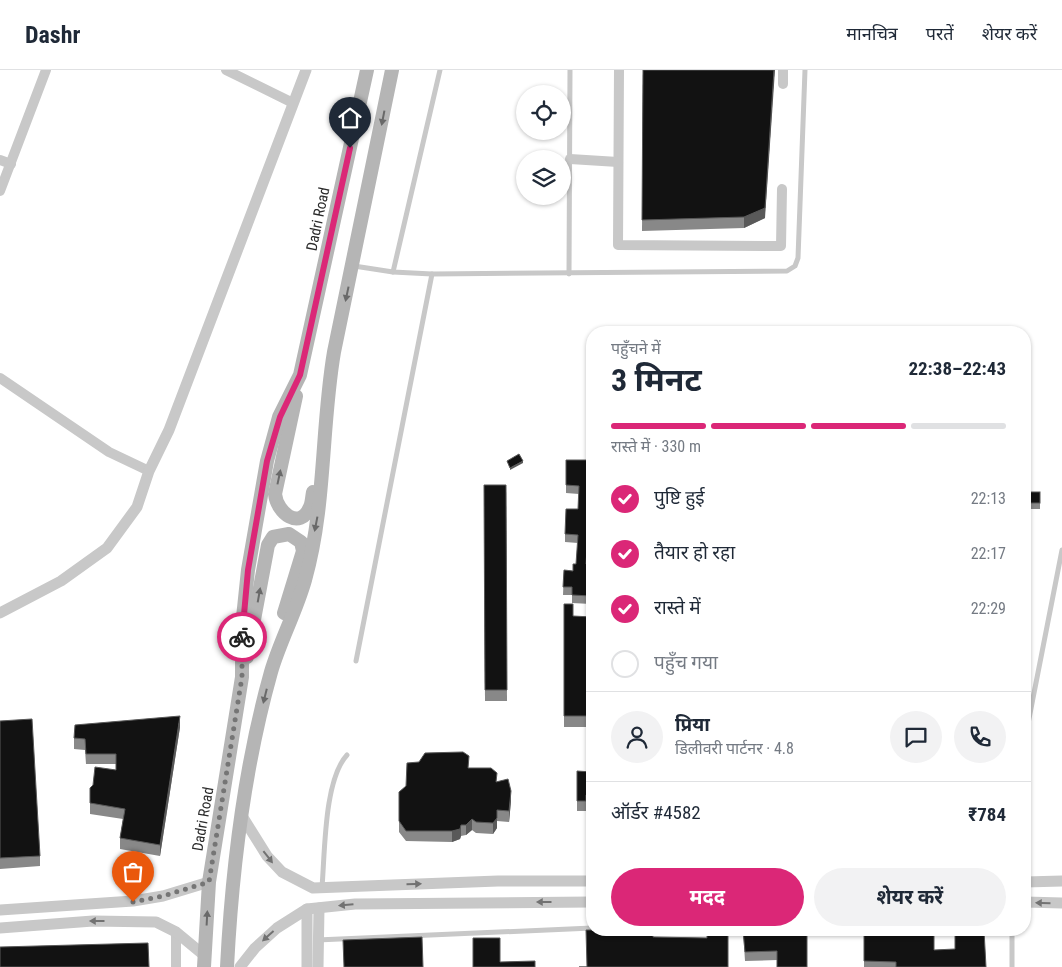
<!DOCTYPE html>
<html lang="hi">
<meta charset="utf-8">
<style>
:root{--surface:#fff;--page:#f2f2f3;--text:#1f2937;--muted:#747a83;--line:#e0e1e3;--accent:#db2777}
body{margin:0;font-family:"Roboto Condensed","Noto Sans Devanagari",sans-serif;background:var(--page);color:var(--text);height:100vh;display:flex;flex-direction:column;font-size:19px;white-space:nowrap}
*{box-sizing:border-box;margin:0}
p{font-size:16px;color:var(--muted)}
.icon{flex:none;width:28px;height:28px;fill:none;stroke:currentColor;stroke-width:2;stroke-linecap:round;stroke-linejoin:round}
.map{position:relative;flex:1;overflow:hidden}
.drawer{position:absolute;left:586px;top:256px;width:445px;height:610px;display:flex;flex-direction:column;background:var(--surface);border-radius:20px;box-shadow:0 1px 4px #0004}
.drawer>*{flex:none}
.tools{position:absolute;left:516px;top:15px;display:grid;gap:10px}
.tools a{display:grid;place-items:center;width:55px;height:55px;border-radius:50%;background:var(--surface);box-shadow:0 1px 4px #0004;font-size:25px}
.pin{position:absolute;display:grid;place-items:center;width:42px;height:42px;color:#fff;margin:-51px -21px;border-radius:50% 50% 50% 0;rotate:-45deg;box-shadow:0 0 5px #0007}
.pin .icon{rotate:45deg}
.courier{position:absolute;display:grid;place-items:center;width:50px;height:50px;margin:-25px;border:4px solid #db2777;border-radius:50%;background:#fff;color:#222;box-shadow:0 1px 6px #0007}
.summary em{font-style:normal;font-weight:700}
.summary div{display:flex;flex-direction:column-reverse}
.summary{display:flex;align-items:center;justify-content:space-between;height:85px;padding:0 25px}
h1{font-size:32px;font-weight:700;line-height:38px}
.bar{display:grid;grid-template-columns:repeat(4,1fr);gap:8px 5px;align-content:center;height:60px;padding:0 25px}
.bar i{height:6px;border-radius:4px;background:var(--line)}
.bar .current{background:var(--accent)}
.bar p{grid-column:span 4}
.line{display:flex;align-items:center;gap:12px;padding:0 25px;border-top:1px solid var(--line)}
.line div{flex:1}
.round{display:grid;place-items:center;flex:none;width:52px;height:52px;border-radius:26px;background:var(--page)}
ol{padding:0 25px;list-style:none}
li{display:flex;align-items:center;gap:15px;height:55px}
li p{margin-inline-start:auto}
li .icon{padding:5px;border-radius:50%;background:var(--accent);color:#fff;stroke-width:4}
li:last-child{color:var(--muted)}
li i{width:28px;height:28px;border:2px solid var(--line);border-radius:50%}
.action{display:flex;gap:10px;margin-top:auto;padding:10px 25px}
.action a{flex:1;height:58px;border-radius:30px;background:var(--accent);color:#fff;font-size:20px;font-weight:700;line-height:58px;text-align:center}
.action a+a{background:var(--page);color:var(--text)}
header{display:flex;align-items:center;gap:30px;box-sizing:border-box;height:70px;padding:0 25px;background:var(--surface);border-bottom:1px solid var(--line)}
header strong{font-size:24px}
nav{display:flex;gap:28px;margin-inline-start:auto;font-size:18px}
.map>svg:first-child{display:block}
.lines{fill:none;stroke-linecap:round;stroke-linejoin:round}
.service{stroke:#c8c8c8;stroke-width:5}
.minor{stroke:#c8c8c8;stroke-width:10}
.tertiary{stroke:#c8c8c8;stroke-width:11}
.secondary{stroke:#b5b5b5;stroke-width:14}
.wall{fill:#888}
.shaded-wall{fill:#595959}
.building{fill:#121212;stroke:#595959}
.oneway{fill:#696969}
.oneway2{fill:#727272}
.done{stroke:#757575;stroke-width:5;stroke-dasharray:0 9}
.route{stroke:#db2777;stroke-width:6}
.labels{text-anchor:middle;stroke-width:5;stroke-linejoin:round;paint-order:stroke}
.street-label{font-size:15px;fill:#2b2b2b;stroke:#fff}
</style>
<header>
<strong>Dashr</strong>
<nav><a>मानचित्र</a><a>परतें</a><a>शेयर करें</a></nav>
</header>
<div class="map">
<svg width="1062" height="897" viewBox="0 0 1062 897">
<rect width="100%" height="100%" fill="#fff"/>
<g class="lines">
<g class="service">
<path d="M354,196L393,202L432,204L787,201L795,196L798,188L805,0"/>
<path d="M393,202L440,0"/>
<path d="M569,204L570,0"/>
<path d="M356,591L432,204"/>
<path d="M1025,669L1062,480"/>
<path d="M322,817C325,782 324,710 347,685"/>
<path d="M1012,860V897"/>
<path d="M317,870L592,858"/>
</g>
<g class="minor">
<path d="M226,0L293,33"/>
<path d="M619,0L618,175L781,176L782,119"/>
<path d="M783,14V0"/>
<path d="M570,89L618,92"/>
<path d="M0,90L11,94"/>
<path d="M0,121L46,0"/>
<path d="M0,308L109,382L149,401"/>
<path d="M176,862V897"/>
</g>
<g class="tertiary">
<path d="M0,543L61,511L107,478L137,437L149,401L169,360L306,0"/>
<path d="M242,746L267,786L282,802L313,818L498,811H592"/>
<path d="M1025,812L1062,811"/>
<path d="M1025,832L1062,833"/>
<path d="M0,840L133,831L163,826L209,812"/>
<path d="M0,858L93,851L156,852L176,862L205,886"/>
<path d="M240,897L255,878L277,858L307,839L355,834L592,832"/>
<path d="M307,897V839"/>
<path d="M318,897L319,838"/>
</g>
<g class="secondary">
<path d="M296,326L275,424C277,443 300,461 310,437C312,433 312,427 313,422"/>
<path d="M247,587L268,475L273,467L289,464L301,472L303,481L284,543"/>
<path d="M204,897L209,812L242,607V557L248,500L267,391L279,347L300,305L367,0"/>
<path d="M227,897C232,799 244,698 271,602C280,571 296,542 305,510C326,436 321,358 334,282L392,0"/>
</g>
</g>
<g class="wall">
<path d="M643,0L765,148L744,158L642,161Z"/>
<path d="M566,390H592V424H589V440H592V474L588,473L587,494H592L591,534L572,533V525H563L564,500L573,501L576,494L578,473L565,472V464L578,439L579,424L566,423Z"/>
<path d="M484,415H506L507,631H485Z"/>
<rect x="1029" y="422" width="11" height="17"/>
<path d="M564,534L573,546L592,547V662H591V657H564Z"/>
<path d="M0,651L40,786V796L0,799Z"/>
<path d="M180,657L160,786L120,779V768L123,749L90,744V718L93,715L116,700V694H86L85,680L74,679V668Z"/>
<path d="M469,698L497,712L511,731L509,752L497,751V758L493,764L476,763L472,760L466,765L461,766L460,769L452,772L406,771L399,762V722Z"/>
<path d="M577,701L592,702V734H586V741H577Z"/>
<path d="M743,860L772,862L807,897H777V890L745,891Z"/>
<path d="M864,860L934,880L986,897H864Z"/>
</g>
<g class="shaded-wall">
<path d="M774,0H775L765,148L744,158V147Z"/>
<path d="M523,391V393L510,400V398Z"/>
<path d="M180,646V657L160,786V775Z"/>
<path d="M511,721V731L509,752V741Z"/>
<path d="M497,740V758L493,764V753Z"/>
<path d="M472,749V760L466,765V755Z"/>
<path d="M461,755V766L460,769L452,772V761Z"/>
</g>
<g class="building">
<path d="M643,0H774L765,138L744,147L642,150Z"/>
<path d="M519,384L523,391L510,398L507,391Z"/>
<path d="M566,390H592V416H589L588,440H592V466L588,465L586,494H592L591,526L572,525V517H563L564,500L573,501V494H576L578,465L565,464L566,439H578L579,416L566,415Z"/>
<path d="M484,415H506L507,620H485Z"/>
<rect x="1029" y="422" width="11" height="11"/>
<path d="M564,534H573V546L592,547V652H591V646H564Z"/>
<path d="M180,646L160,775L120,768L125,739L90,733V718L93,715L95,697L116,700V684H86L85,669L74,668L75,655Z"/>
<path d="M32,649L40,786L0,788V651Z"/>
<path d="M463,682L469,686L468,698H491L497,703L496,712L508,709L511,721L509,741L497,740V748L493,753L476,752L472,749L466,755H461L460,759L452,761H406L399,751V722L406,716L407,693L419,692L425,683Z"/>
<path d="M577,701L592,702V725H586V731H577Z"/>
<path d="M586,860H653V867L707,868V865H728V897H579H587Z"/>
<path d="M743,860H772V862L807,863V897H777V881L745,882Z"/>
<path d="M864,860H934V880L955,879V860H984L986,897H896V892L864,891Z"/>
<path d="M422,867L423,897H344L343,870Z"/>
<path d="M473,868H500V892L535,891V897H473Z"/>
<path d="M148,873L149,897H0V877Z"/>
</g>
<defs><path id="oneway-solid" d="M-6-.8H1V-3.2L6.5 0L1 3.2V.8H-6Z" transform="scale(1.25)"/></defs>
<g class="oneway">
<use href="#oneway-solid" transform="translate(383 48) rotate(101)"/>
<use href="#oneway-solid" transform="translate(347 224) rotate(102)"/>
<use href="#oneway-solid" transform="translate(279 407) rotate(-78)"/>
<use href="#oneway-solid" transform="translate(316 454) rotate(101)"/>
<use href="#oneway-solid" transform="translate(259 525) rotate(-80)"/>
<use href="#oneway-solid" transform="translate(265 626) rotate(104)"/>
<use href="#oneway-solid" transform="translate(207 848) rotate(-87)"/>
</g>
<g class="oneway2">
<use href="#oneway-solid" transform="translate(268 787) rotate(52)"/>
<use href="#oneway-solid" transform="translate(414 814) rotate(-2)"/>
<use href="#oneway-solid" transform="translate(544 832) rotate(-180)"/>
<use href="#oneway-solid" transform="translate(1043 833) rotate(-179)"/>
<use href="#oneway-solid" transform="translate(346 835) rotate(175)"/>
<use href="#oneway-solid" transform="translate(97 851) rotate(180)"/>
<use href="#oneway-solid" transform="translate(268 866) rotate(138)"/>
</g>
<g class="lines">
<path class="done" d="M133,832L163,826L209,812L242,607V567"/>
<path class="route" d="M242,567L248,500L267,391L280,347L300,305L350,78"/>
</g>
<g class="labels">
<g class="street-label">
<text transform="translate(318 149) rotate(-78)" y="5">Dadri Road</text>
<text transform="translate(203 749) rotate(-80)" y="5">Dadri Road</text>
</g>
</g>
</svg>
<div class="tools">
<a><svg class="icon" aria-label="locate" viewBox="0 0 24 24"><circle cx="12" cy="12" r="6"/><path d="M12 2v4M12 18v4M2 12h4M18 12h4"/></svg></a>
<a><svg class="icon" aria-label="layers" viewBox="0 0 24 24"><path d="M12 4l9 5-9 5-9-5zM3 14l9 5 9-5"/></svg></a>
</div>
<div class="pin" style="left:133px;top:832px;background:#ea580c"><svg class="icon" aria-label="bag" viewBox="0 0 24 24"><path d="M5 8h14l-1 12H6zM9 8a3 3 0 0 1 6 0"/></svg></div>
<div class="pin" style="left:350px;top:78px;background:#1f2937"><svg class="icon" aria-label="home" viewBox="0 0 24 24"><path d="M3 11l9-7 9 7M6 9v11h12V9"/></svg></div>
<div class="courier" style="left:242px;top:567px"><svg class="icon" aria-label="bike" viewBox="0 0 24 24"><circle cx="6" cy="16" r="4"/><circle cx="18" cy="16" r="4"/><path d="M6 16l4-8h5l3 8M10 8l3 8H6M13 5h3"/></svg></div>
<section class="drawer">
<div class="summary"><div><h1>3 मिनट</h1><p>पहुँचने में</p></div><em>22:38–22:43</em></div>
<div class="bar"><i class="current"></i><i class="current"></i><i class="current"></i><i></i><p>रास्ते में · 330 m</p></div>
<ol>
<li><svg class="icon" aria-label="check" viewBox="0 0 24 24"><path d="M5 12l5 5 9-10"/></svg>पुष्टि हुई<p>22:13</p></li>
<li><svg class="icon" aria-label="check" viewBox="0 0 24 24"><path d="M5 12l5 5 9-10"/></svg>तैयार हो रहा<p>22:17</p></li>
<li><svg class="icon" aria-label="check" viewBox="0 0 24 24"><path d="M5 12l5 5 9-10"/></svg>रास्ते में<p>22:29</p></li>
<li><i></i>पहुँच गया</li>
</ol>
<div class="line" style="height:90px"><a class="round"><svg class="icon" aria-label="person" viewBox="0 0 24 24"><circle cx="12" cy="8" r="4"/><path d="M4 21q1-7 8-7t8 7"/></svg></a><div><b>प्रिया</b><p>डिलीवरी पार्टनर · 4.8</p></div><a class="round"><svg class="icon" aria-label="chat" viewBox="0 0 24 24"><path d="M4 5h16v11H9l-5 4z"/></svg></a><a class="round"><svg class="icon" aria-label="phone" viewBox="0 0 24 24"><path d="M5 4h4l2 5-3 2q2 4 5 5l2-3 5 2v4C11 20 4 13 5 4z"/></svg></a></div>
<div class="line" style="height:65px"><div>ऑर्डर #4582</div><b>₹784</b></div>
<div class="action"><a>मदद</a><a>शेयर करें</a></div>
</section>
</div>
